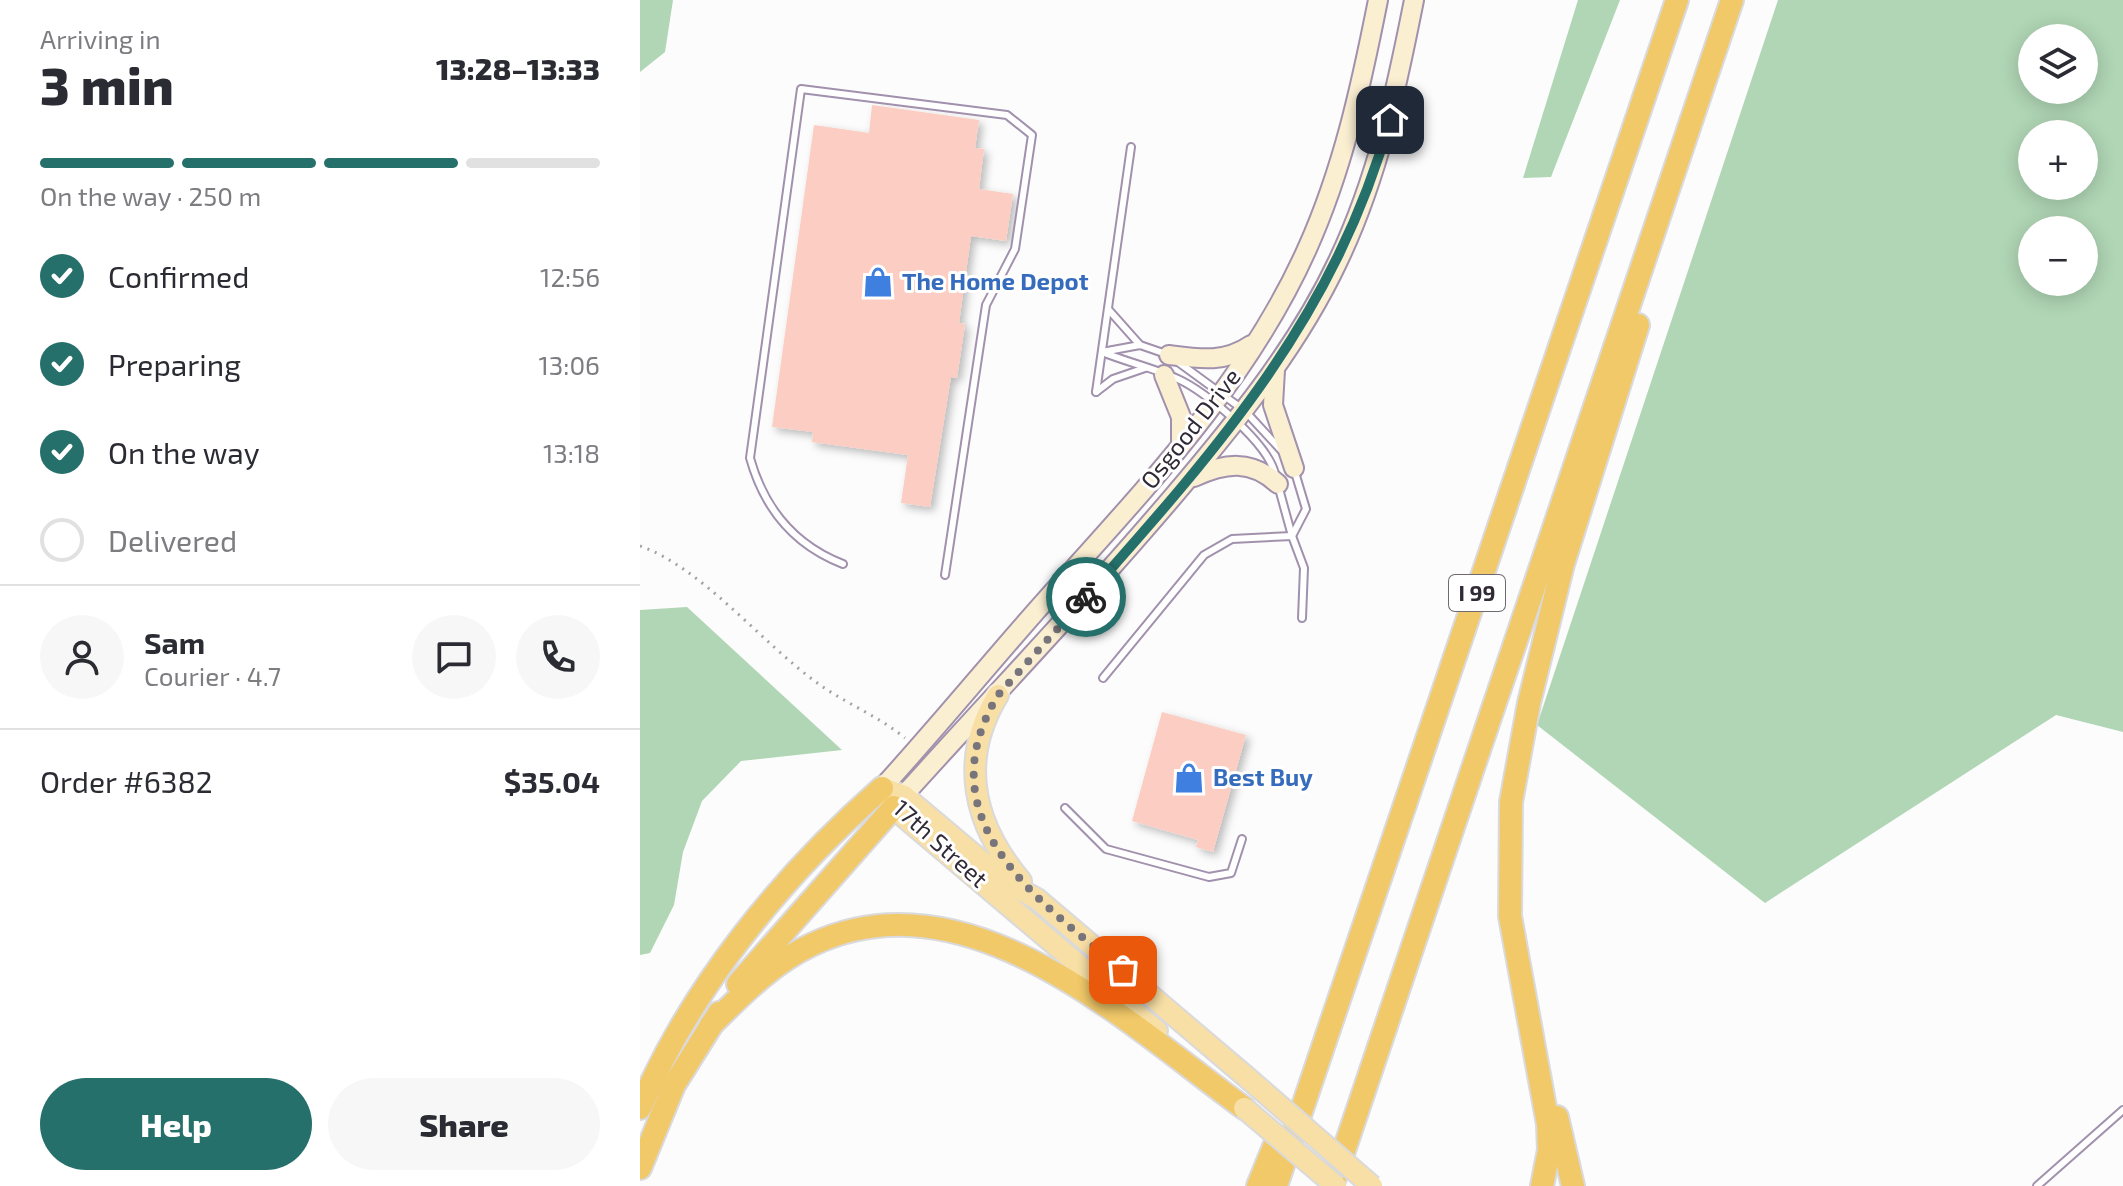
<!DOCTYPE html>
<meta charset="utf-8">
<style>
:root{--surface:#fff;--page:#f7f7f7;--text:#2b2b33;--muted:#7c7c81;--line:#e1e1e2;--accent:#26706b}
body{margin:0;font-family:"Exo 2",sans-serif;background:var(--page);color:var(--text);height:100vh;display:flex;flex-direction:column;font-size:30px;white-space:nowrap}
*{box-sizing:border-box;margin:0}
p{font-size:26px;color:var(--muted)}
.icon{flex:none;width:44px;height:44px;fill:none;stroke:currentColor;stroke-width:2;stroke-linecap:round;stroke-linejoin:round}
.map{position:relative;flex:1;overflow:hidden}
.sheet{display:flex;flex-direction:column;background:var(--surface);width:640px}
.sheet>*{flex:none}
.tools{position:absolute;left:1378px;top:24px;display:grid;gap:16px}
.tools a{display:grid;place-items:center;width:80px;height:80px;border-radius:50%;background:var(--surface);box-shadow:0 4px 20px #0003;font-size:40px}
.pin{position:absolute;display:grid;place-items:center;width:68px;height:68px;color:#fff;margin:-34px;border-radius:16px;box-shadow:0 4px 12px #0006}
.courier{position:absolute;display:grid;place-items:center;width:80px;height:80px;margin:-40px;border:6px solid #26706b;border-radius:50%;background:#fff;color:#222;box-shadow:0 2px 10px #0007}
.overview em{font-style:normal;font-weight:800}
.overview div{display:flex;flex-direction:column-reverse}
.overview{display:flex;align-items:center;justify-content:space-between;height:136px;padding:0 40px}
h1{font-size:52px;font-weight:800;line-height:60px}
.bar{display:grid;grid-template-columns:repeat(4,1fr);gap:12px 8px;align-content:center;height:96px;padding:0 40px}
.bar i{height:10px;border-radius:6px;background:var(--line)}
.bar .on{background:var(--accent)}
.bar p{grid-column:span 4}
.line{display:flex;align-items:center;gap:20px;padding:0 40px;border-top:2px solid var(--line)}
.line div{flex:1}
.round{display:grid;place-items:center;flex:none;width:84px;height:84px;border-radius:42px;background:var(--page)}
ol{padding:0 40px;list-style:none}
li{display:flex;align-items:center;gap:24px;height:88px}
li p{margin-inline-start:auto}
li .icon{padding:8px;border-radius:50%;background:var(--accent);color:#fff;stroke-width:4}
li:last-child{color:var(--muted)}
li i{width:44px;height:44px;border:4px solid var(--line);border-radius:50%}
.primary-button{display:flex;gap:16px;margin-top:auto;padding:16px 40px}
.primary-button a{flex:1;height:92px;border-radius:48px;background:var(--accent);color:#fff;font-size:32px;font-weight:800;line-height:92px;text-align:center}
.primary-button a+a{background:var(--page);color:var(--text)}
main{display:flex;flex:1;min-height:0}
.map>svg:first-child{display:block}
.green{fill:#b0d6b5;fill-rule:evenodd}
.building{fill:#fccdc2;filter:url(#shadow)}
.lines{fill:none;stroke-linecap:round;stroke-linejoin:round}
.lane-casing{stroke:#a191ad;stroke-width:10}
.secondary-casing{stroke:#a191ad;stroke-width:22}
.primary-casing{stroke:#dad9db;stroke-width:24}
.highway-casing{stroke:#dad9db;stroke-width:26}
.path{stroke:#a4a1a7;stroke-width:3;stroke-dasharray:2 6;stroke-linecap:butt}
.lane{stroke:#fff;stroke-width:6}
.secondary{stroke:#fbefd2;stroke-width:18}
.primary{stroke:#f7dfa5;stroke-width:20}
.highway{stroke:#f1c969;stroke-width:22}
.primary-bridge-casing{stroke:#dad9db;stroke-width:24;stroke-linecap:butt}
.primary-bridge{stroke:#f7dfa5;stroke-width:20}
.done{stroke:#78747b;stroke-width:8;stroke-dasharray:0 14.4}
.route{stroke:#26706b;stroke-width:10}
.labels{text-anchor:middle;stroke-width:6;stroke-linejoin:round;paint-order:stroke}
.shield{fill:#fff;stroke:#6f6a72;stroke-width:2}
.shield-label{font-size:22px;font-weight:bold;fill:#312a36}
.shop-label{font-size:24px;font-weight:bold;fill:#366cbe;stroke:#fff;text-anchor:start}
.street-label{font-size:24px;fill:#312a36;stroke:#fff}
</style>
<main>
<section class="sheet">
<div class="overview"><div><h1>3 min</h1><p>Arriving in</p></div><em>13:28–13:33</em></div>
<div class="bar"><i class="on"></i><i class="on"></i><i class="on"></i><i></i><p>On the way · 250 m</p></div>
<ol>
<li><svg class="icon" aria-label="check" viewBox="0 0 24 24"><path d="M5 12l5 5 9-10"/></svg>Confirmed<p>12:56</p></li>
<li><svg class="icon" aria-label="check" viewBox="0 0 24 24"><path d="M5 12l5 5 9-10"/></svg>Preparing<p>13:06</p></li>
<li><svg class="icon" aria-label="check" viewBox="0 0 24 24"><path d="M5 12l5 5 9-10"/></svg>On the way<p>13:18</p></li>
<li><i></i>Delivered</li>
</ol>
<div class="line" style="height:144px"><a class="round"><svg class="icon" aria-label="person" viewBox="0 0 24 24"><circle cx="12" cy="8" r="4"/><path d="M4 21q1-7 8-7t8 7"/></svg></a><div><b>Sam</b><p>Courier · 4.7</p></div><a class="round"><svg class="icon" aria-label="chat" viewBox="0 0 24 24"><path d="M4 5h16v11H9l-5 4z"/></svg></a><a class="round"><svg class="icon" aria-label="phone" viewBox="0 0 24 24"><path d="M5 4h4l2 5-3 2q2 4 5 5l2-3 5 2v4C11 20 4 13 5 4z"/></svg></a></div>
<div class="line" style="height:104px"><div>Order #6382</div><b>$35.04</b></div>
<div class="primary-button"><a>Help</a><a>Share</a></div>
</section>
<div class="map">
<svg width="1483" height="1186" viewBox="0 0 1483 1186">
<defs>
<filter id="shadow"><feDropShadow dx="4" dy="4" stdDeviation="4" flood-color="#0004"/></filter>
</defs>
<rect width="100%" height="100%" fill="#fcfcfc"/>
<g class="green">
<path d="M0,0H33L25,52L0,72Z"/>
<path d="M938,0H980L911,177L883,178Z"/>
<path d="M1138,0H1483V732L1416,715L1125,903L897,725ZM1444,38V90H1392V38ZM1444,134V186H1392V134ZM1444,230V282H1392V230Z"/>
<path d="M47,607L202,750L101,761L62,801L43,852L34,905L10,953L0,955V610Z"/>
</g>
<g class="building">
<path d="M232,105L339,120L335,148L344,149L339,189L373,194L366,241L331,236L319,323L325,324L317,378L311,377L290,507L261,503L268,455L172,442L173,432L132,427L174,125L229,133Z"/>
<path d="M522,712L606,735L573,852L556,847L558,840L492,821Z"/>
</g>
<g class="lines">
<g class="lane-casing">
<g id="lane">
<path d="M468,309L500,345"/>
<path d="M462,352L500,345L529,355"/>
<path d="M462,352C487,362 513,368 538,379C567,392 628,443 635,474"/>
<path d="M538,362L605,411L641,450"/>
<path d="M456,392L491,147"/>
<path d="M456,392L473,379L505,368"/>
<path d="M638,485L652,536"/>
<path d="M652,536L666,509L654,469"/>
<path d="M203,564C154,545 124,508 110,458L161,89L367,115L392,135L375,249L346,305L305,575"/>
<path d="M463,678L564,555L592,539L652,536L664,568L662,618"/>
<path d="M425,808L466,849L569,877L591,873L602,839"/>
<path d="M1397,1186L1483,1110"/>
</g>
</g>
<g class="secondary-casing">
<g id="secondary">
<path d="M529,355C560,359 585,363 611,345"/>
<path d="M635,370L633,405L654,468"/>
<path d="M524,375L541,417V444"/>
<path d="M554,477C585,463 611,459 638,484"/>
<path d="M242,788C295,730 345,669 397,610C496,498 605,388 667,249C703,169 721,86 738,0"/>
<path d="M255,805C352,697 453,592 547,480C604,412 660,342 698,261C738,177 756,91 774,0"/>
</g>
</g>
<g class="primary-casing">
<g id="primary">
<path d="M358,695C318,761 334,825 381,881"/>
<path d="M242,788L264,796L365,881L397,899L610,1080"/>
<path d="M246,795L264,817L517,1031"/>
</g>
</g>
<g class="highway-casing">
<g id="highway">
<path d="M98,984L254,807"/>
<path d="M71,1025C102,995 131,964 171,945C327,870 486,1022 604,1108"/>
<path d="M0,1108C52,986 143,875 242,788"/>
<path d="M917,1117L933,1186"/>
<path d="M0,1168L34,1085L79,1013"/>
<path d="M618,1186L638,1137"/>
<path d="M636,1186L1037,0"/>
<path d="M692,1186L1092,0"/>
<path d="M902,1186L909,1150L908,1124L870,916L871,802L889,703L923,564L998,325"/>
</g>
</g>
<path class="path" d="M0,546C61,567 122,643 176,682C204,703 237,715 265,738"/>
<use href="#lane" class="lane"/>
<use href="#secondary" class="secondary"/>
<use href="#primary" class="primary"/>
<use href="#highway" class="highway"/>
<g class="primary-bridge-casing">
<g id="primary-bridge">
<path d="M610,1080L732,1186"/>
<path d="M604,1108L696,1186"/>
</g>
</g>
<use href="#primary-bridge" class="primary-bridge"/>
</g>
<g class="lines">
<path class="done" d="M446,597L358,695C283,820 398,901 483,970"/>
<path class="route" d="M446,597C579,447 694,318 750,120"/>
</g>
<defs>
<g id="shop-bare" transform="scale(2.4)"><path d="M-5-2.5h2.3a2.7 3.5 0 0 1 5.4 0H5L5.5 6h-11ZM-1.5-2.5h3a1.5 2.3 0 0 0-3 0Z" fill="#3f7fe0" stroke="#fff" stroke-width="2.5" paint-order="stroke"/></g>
</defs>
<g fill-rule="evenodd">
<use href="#shop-bare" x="238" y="282"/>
<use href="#shop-bare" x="549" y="778"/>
</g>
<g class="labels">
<rect class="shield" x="809" y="575" width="56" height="36" rx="6"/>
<g class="shield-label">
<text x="837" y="601">I 99</text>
</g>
<g class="shop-label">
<text x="262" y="290">The Home Depot</text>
<text x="573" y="786">Best Buy</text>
</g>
<g class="street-label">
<text transform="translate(551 429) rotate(-52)" y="8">Osgood Drive</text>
<text transform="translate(300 844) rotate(42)" y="8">17th Street</text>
</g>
</g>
</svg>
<div class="tools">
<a><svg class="icon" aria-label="layers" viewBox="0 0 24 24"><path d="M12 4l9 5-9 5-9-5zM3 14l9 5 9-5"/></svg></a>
<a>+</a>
<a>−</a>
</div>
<div class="pin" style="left:483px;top:970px;background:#ea580c"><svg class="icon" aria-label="bag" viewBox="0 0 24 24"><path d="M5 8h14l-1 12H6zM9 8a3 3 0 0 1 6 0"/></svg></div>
<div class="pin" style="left:750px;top:120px;background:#1f2937"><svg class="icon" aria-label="home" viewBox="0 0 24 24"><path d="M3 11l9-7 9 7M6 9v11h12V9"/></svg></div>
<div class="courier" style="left:446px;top:597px"><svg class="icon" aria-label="bike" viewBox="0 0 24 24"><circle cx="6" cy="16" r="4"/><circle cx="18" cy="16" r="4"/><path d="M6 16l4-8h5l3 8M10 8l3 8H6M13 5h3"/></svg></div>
</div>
</main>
